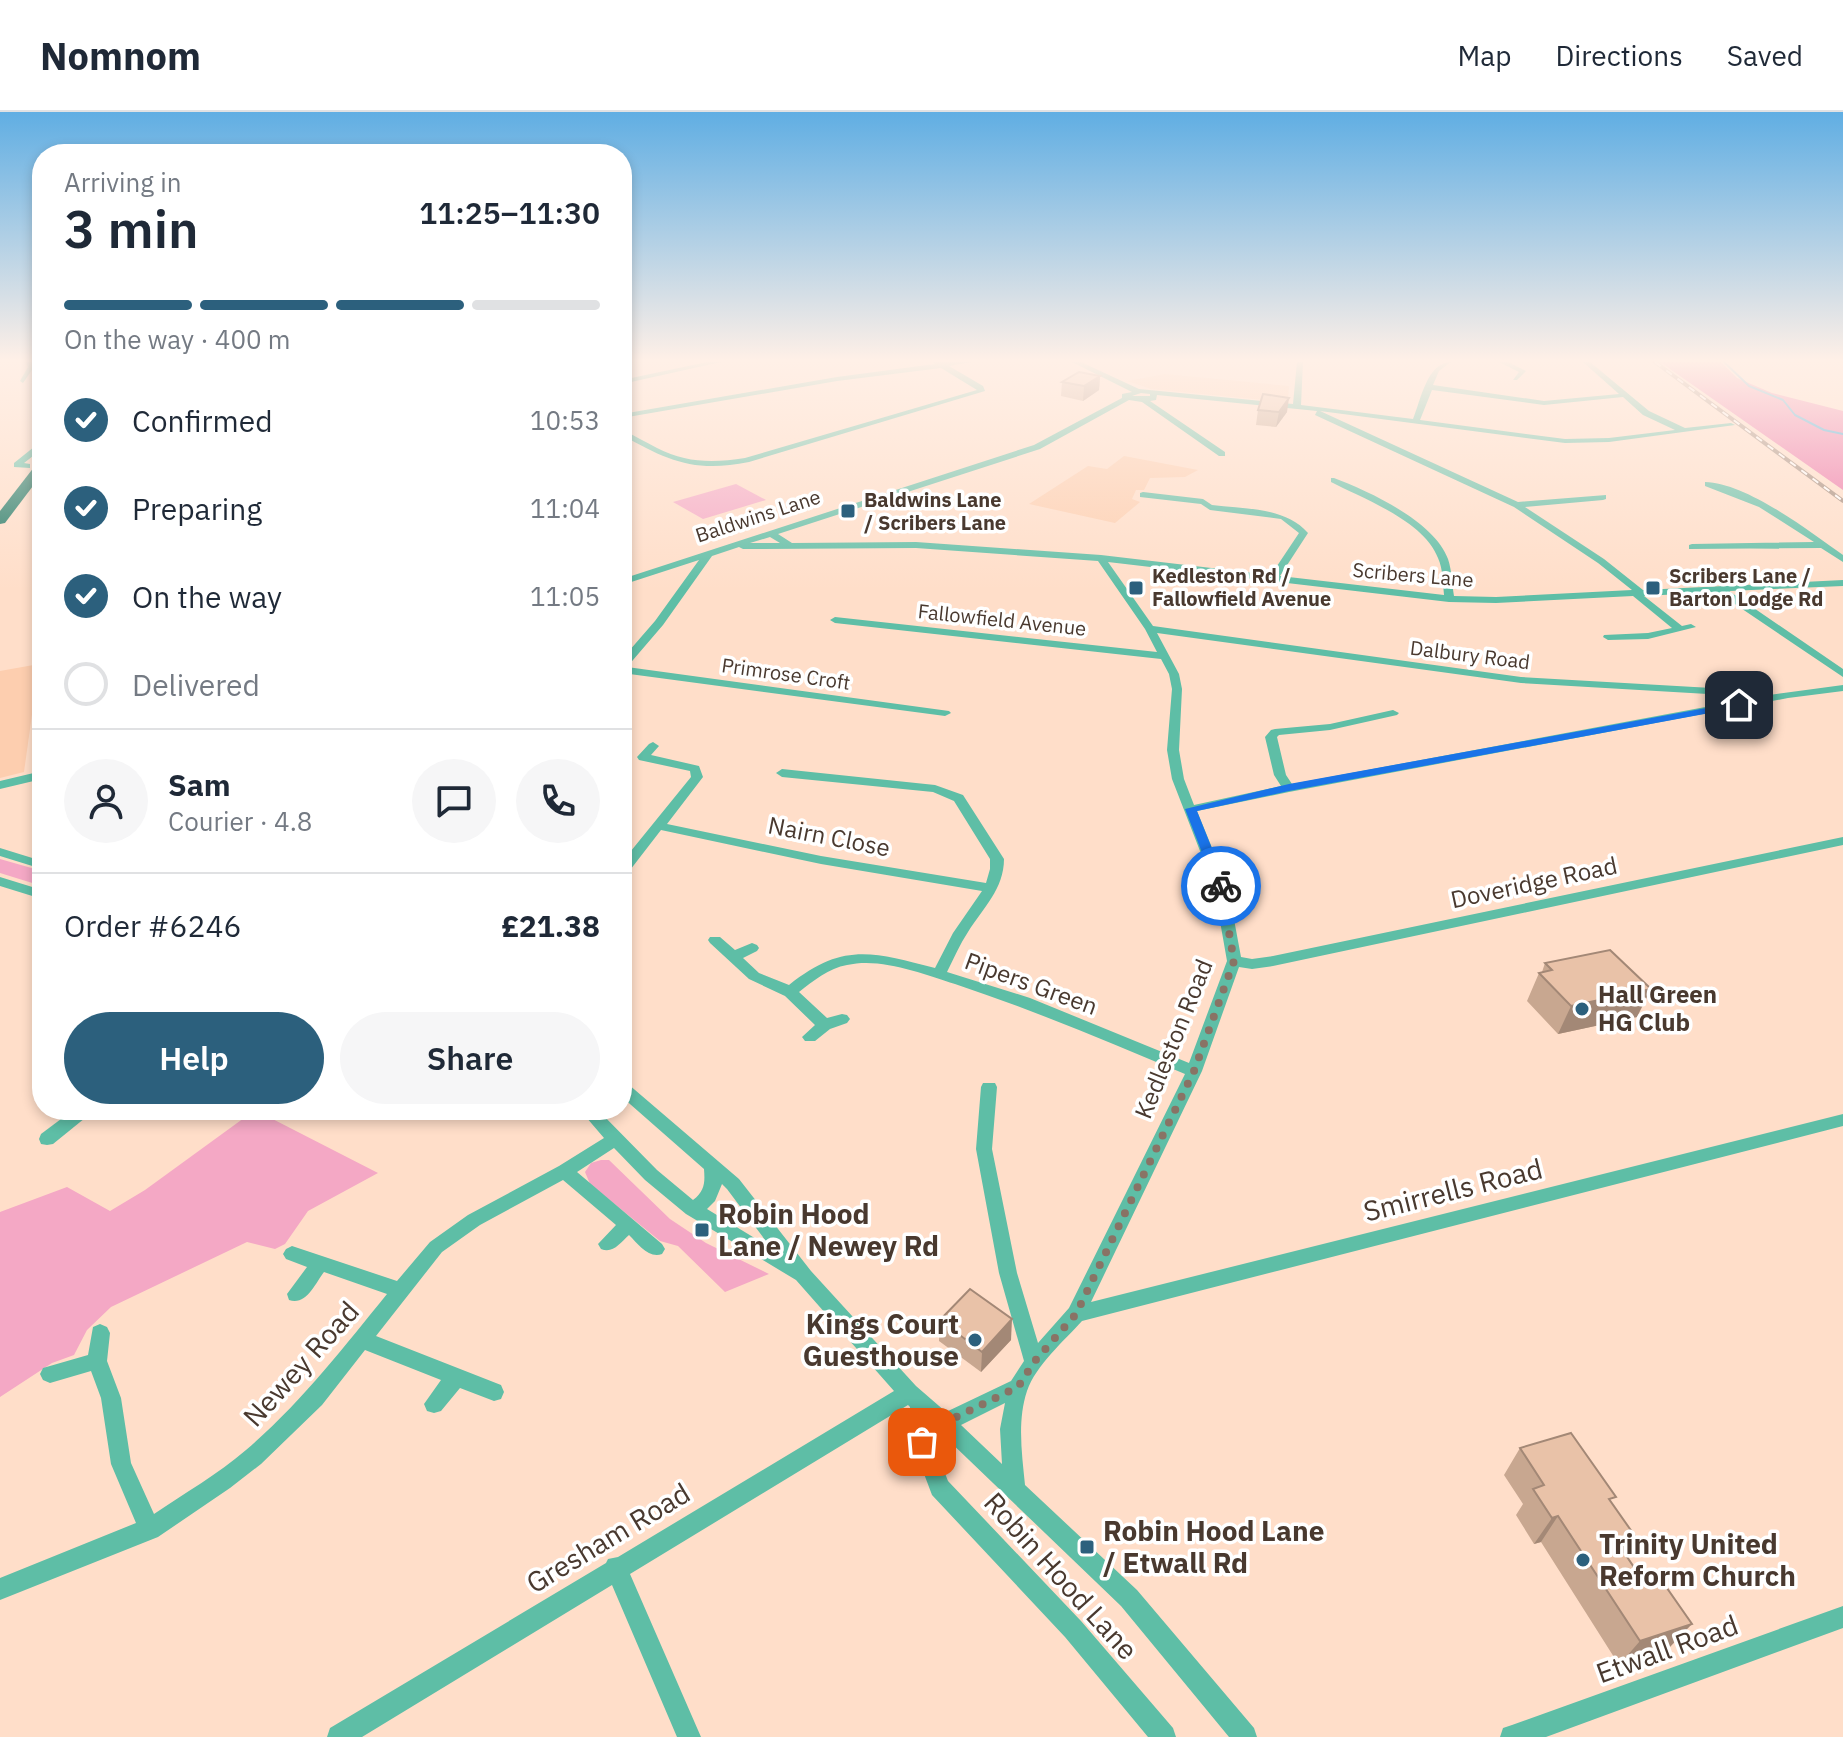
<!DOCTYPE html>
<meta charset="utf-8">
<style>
:root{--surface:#fff;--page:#f6f6f7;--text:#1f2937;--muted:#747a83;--line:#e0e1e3;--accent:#2c607d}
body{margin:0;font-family:"IBM Plex Sans",sans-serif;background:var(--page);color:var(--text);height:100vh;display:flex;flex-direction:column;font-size:30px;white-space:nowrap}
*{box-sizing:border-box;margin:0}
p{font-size:26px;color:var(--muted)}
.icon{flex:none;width:44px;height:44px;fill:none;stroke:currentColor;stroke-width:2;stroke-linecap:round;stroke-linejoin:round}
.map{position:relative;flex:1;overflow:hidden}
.panel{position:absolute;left:32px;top:32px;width:600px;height:976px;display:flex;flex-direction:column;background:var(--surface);border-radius:32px;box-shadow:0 4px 12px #0003}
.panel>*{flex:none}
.pin{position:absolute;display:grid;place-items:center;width:68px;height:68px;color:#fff;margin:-34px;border-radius:16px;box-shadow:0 4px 12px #0006}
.courier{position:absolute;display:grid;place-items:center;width:80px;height:80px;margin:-40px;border:6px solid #1a73e8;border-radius:50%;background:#fff;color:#222;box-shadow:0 2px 10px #0007}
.summary em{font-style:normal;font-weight:600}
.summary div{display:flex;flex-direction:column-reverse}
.summary{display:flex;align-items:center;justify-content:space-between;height:136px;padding:0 32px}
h1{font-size:52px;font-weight:600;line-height:60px}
.bar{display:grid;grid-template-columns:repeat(4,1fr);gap:12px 8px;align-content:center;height:96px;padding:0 32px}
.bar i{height:10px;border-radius:6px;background:var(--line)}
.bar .selected{background:var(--accent)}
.bar p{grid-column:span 4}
.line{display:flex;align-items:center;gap:20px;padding:0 32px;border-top:2px solid var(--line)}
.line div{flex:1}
.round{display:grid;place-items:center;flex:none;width:84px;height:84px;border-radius:42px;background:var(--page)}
ol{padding:0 32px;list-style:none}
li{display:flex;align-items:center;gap:24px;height:88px}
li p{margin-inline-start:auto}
li .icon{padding:8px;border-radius:50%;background:var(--accent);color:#fff;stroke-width:4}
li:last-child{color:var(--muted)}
li i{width:44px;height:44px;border:4px solid var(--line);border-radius:50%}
.primary-button{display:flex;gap:16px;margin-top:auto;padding:16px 32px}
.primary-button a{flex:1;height:92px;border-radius:48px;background:var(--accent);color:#fff;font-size:32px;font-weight:600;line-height:92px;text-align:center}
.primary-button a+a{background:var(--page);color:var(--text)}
header{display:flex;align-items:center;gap:48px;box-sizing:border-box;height:112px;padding:0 40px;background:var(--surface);border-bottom:2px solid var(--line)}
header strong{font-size:38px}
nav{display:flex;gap:44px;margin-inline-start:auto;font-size:28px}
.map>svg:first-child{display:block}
.built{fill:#fdceaf}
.green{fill:#f4a8c5}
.forest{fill:#ed75a9}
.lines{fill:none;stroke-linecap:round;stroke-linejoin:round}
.stream{stroke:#34a4db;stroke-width:2}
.minor{fill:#5ebea6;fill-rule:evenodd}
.highway{fill:#1c7662;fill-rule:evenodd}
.rail-casing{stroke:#a18879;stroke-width:4}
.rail{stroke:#fff;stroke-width:2;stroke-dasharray:7;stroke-linecap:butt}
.wall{fill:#c8a790}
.shaded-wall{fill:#a38876}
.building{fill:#e9c2a8;stroke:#a38876;stroke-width:2}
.route{fill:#1a73e8}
.done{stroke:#897365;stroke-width:8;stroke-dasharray:0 14.4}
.poi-dot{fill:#2c607d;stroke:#fff;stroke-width:3}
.labels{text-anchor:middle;stroke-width:7;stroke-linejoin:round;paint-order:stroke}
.far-poi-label{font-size:20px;font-weight:bold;fill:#49392f;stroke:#fff;text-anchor:start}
.far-street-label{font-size:20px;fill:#49392f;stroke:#fff}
.street-label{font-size:24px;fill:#49392f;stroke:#fff}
.poi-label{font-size:24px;font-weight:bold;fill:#49392f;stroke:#fff;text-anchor:start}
.near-street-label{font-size:28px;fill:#49392f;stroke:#fff}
.near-poi-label{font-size:28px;font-weight:bold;fill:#49392f;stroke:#fff;text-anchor:start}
</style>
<header>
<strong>Nomnom</strong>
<nav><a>Map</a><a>Directions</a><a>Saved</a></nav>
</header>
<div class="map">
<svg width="1843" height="1625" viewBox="0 0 1843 1625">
<rect width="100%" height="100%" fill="#ffdec9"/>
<g class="built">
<path d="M1165,262L1289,274L1288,288L1284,290L1151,277L1127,269Z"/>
<path d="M1124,344L1198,358L1185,365L1150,366L1144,378H1136L1132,387L1140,390L1115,411L1029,392L1088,354L1107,357Z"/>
<path d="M39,552L24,660L0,666V559Z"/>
</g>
<g class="green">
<path d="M736,372L766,388L703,407L673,390Z"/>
<path d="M0,747L42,759V774L0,761Z"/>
<path d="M255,998L378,1061L308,1099L285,1132L275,1137L247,1130L111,1195L87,1218L74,1243L52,1251L0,1285V1100L67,1075L110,1099L145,1078Z"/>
<path d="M601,1048H609L670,1107L706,1131L769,1162L725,1180L678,1134L660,1129L590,1072L585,1060L591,1051Z"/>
</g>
<path class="forest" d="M1660,250H1721L1737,266L1772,281L1843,299V378Z"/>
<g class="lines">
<path class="stream" d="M1724,250L1749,274L1783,288L1795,303L1824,318L1843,322"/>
<g class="minor">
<path d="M26,250H32L34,255L23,271L20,269L28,255Z"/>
<path d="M707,250H721L622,272V268Z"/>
<path d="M933,250H971L949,254L983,274L985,279L749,350C695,361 668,349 622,323V318C634,323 645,330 657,336C686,351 713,351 745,346L977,278L941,256L837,269L622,306V302L837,265L935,252Z"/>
<path d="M1072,250H1081L1139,277L1293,292L1297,250H1303L1301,293L1413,307C1421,288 1427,250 1451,250L1439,259L1433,273L1544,289L1619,282L1583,250H1590L1649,299L1685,316L1731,311L1735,313L1609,330L1565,331L1320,299L1518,390L1606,383V387L1603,388L1525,395L1604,447L1643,478L1843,468V474L1729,479L1843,557V565L1717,480L1644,484L1682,514L1691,512L1696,515L1648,527L1608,528L1603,525L1604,523L1648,521L1672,516L1633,484L1496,491L1449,490L1108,450L1153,514L1521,565L1764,579L1768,580L1769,583L1843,573V579L1788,586L1289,680L1197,699L1228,775L1241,845L1252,847L1273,844L1843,725V733L1273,854L1252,857L1239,855L1202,959L1091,1190L1843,1002V1014L1082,1209C1064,1229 1036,1253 1027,1279C1017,1309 1022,1342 1025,1373L1137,1478L1254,1616L1257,1625H1229L1121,1494L944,1324L934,1333L948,1369L1081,1509L1173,1616L1176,1625H1148L1065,1525L932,1383L912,1330L910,1295L908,1293L630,1462L701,1625H677L612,1473L362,1625H327L330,1616L606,1451L608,1447L618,1445L894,1279L796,1168L686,1102L645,1068L614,1036L577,1060L662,1132L665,1137L662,1142C649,1147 638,1132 629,1123C620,1131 613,1142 601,1137L598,1132L616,1113L563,1068L480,1113L442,1140L376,1224L501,1273L504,1280L501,1287L494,1289L460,1276L441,1299L434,1301L427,1299L424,1292L441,1268L365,1238L322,1293L261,1352L230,1376L158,1425L0,1488V1466L136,1411L111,1352L101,1286L91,1259L50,1271L43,1268L40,1262L43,1256L88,1243L93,1215L100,1212L107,1215L110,1221L107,1249L121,1286L131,1351L154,1402C185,1381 218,1362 246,1338C300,1292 343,1236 387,1182L324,1160C315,1172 306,1194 289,1188L287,1182L307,1155L286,1147L283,1142L286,1137L292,1134L397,1169L430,1130L468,1103L559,1054L604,1026L580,998H598L657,1058L693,1088C705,1079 705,1070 704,1057L622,985V970L628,972L739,1067L811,1159L916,1274L946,1300L1011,1269L1024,1249L999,1161L976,1037L981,975L983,971H995L997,975L992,1037L1017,1161L1038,1231L1069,1196L1185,962C1109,930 1033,898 955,872C923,862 881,845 847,853C829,856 813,869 799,880L827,906L842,902L847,903L850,907L847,911L830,917L815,929H805L802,925L815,913L785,884L749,867L710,831L708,828L710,825H720L735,838L752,831L757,833L759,836L757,839L743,846L759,861L789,873C843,830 872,840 935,856L953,821L982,779L821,752L661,718L627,762L622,763V750L691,665L690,659L639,648L637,645L649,632L653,630L659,634L651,643L699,654L703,665L667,712L821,744L986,771L990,757V747L954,689L933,680L782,665L776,661L782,657L935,673L963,683L1004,747C1004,777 983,796 968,820C960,832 954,846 947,860L1030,886L1189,951L1227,849L1214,775L1172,667L1167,638L1172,577L1169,562L1161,547L835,511L830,508L835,505L1157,540L1145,517L1098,449L916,436L743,437L739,435L712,444L663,513L627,555L949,599L951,601L945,604L622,561V547L655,509L699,448L622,473V467L1034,333L1122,286V282L1132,280ZM1432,278L1544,293L1623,285L1643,303L1675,318L1609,326L1565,327L1420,308ZM1141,281L1150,282V284H1132ZM1157,283L1317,299L1315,303L1514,395L1598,451L1632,478L1496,485L1454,484C1452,472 1452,459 1448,447C1435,410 1369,379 1334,366H1331V370C1364,387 1424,409 1438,446C1443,457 1443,471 1444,483L1280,464L1308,421C1285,395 1245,397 1212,393L1203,387L1143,380L1140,381V385L1201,392L1210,398L1281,407L1299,421L1271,463L1101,443L916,430L792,431L778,422L1040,337L1129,288L1142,290L1219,344H1225V340L1150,289L1156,288ZM770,425L780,431H750ZM1157,521L1521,571L1759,585L1292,672L1286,663L1277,625L1279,623L1330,618L1397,603L1399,601L1393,598L1330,612L1275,617L1271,618L1265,625L1274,663L1281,674L1194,693L1184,667L1179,638L1182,577L1179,562ZM722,1072L727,1077L771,1136L707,1097L715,1089ZM1005,1291L1000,1317L1002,1352L961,1313Z"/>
<path d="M1499,250H1508L1526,259L1517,268H1513L1519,260Z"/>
<path d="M41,278L42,282H38L37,280Z"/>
<path d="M42,301V306L33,309V305Z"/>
<path d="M39,331H42V337L24,351L30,352V356L14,355V351Z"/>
<path d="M1705,370C1747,371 1809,419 1843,443V450L1821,436L1689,437V433L1692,432L1814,430L1759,395L1705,374Z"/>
<path d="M42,659V667L0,677V669Z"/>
<path d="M0,736L42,749V757L0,744Z"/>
<path d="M0,765L42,778V787L0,774Z"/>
<path d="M73,998H92L90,1002L53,1032L47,1033L41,1032L39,1027L41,1022Z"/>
<path d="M1843,1494V1516L1546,1625H1500L1503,1616L1512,1613Z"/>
</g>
<path class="highway" d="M42,349V362L5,411L0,412V399L38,350Z"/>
<g class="rail-casing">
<path id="rail" d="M1655,250L1843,389"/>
</g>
<use href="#rail" class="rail"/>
</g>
<g class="wall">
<path d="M1100,264L1099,278L1083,289L1061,284L1062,270Z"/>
<path d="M1258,298L1287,300L1276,315L1256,313Z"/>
<path d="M1545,851L1637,905L1558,922L1527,889L1539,861L1542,860Z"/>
<path d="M940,1208L1011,1228L981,1260L939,1229Z"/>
<path d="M1520,1336L1611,1390L1625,1442L1669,1536L1619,1553L1541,1430L1534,1432L1516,1403L1523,1392L1504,1363Z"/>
</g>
<g class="shaded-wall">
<path d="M1100,264L1099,278L1083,289L1084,274Z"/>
<path d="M1289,286L1287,300L1276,315L1279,300Z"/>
<path d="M1651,877L1637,905L1558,922L1571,894Z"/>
<path d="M1012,1207L1011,1228L981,1260L982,1240Z"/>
<path d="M1558,1404L1541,1430L1534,1432L1552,1406Z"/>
<path d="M1637,1427L1617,1452L1619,1433Z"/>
<path d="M1692,1512L1669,1536L1619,1553L1640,1529Z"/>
</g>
<g class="building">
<path d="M1079,260L1100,264L1084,274L1062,270Z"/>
<path d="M1263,282L1289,286L1279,300L1258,298Z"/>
<path d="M1610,838L1651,877L1571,894L1539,861L1552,858L1545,851Z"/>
<path d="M970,1177L1012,1207L982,1240L940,1208Z"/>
<path d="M1571,1321L1616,1385L1609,1387L1637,1427L1619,1433L1640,1464L1655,1459L1692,1512L1640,1529L1558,1404L1552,1406L1533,1377L1544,1373L1520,1336Z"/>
</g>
<linearGradient id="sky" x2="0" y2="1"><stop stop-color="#60aee3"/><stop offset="0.52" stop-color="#fff0e7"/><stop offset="1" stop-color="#fff0e7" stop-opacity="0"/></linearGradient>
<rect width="1843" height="478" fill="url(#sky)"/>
<path class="route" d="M1739,590L1742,591V595L1289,679L1197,699L1227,774L1221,778L1215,774L1185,697L1289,672Z"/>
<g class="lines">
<path class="done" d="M922,1330L944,1311L1018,1275L1034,1250L1076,1202L1194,959L1234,849L1221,774"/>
</g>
<g class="poi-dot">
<rect x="840" y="391" width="16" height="16" rx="4"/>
<rect x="1128" y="468" width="16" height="16" rx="4"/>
<rect x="1645" y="468" width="16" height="16" rx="4"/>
<circle cx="1582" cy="897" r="8"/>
<rect x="694" y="1110" width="16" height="16" rx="4"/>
<circle cx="975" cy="1228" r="8"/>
<rect x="1079" y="1427" width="16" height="16" rx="4"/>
<circle cx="1583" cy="1448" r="8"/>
</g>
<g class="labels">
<g class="far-poi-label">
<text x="864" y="395">Baldwins Lane<tspan x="864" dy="23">/ Scribers Lane</tspan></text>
<text x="1152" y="471">Kedleston Rd /<tspan x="1152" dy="23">Fallowfield Avenue</tspan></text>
<text x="1669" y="471">Scribers Lane /<tspan x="1669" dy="23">Barton Lodge Rd</tspan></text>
</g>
<g class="far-street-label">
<text transform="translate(758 404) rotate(-18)" y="7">Baldwins Lane</text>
<text transform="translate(1413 463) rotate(5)" y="7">Scribers Lane</text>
<text transform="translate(1002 508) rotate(6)" y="7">Fallowfield Avenue</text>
<text transform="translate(1470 543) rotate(7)" y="7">Dalbury Road</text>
<text transform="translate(786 562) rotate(8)" y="7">Primrose Croft</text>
</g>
<g class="street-label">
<text transform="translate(829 725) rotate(11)" y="8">Nairn Close</text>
<text transform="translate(1534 771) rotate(-12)" y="8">Doveridge Road</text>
<text transform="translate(1031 872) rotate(20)" y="8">Pipers Green</text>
<text transform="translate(1174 927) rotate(-68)" y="8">Kedleston Road</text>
</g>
<g class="poi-label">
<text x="1598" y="891">Hall Green<tspan x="1598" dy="28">HG Club</tspan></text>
</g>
<g class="near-street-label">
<text transform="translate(1453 1078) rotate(-14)" y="10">Smirrells Road</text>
<text transform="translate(301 1252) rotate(-48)" y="10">Newey Road</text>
<text transform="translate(608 1426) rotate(-31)" y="10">Gresham Road</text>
<text transform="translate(1061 1464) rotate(48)" y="10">Robin Hood Lane</text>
<text transform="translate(1667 1537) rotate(-20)" y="10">Etwall Road</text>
</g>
<g class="near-poi-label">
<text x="718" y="1112">Robin Hood<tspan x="718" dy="32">Lane / Newey Rd</tspan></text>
<text x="959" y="1222" text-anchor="end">Kings Court<tspan x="959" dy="32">Guesthouse</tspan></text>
<text x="1103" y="1429">Robin Hood Lane<tspan x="1103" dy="32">/ Etwall Rd</tspan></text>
<text x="1599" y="1442">Trinity United<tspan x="1599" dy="32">Reform Church</tspan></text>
</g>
</g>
</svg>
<div class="pin" style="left:922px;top:1330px;background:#ea580c"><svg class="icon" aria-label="bag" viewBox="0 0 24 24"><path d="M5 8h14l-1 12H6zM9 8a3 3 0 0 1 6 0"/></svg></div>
<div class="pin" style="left:1739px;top:593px;background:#1f2937"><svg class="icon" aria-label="home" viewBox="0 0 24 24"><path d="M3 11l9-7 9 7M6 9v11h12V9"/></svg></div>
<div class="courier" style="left:1221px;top:774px"><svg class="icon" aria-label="bike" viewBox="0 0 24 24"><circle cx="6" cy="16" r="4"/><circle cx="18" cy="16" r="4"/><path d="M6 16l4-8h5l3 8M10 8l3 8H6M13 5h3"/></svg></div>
<section class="panel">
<div class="summary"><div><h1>3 min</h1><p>Arriving in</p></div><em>11:25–11:30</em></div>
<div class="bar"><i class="selected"></i><i class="selected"></i><i class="selected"></i><i></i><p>On the way · 400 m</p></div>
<ol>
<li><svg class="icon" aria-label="check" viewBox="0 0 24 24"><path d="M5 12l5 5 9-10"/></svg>Confirmed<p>10:53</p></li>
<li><svg class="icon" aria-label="check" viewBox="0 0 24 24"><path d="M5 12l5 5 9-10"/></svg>Preparing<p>11:04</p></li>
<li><svg class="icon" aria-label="check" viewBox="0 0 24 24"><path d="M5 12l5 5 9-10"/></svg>On the way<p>11:05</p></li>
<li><i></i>Delivered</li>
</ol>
<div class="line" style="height:144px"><a class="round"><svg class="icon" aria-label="person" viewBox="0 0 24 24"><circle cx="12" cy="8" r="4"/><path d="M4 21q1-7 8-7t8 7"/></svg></a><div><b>Sam</b><p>Courier · 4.8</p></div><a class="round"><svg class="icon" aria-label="chat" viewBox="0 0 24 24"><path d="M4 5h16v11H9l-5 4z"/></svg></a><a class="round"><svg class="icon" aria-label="phone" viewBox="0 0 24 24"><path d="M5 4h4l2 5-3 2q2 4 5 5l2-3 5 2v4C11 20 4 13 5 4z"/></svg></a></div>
<div class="line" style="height:104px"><div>Order #6246</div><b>£21.38</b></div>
<div class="primary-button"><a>Help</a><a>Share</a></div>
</section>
</div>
